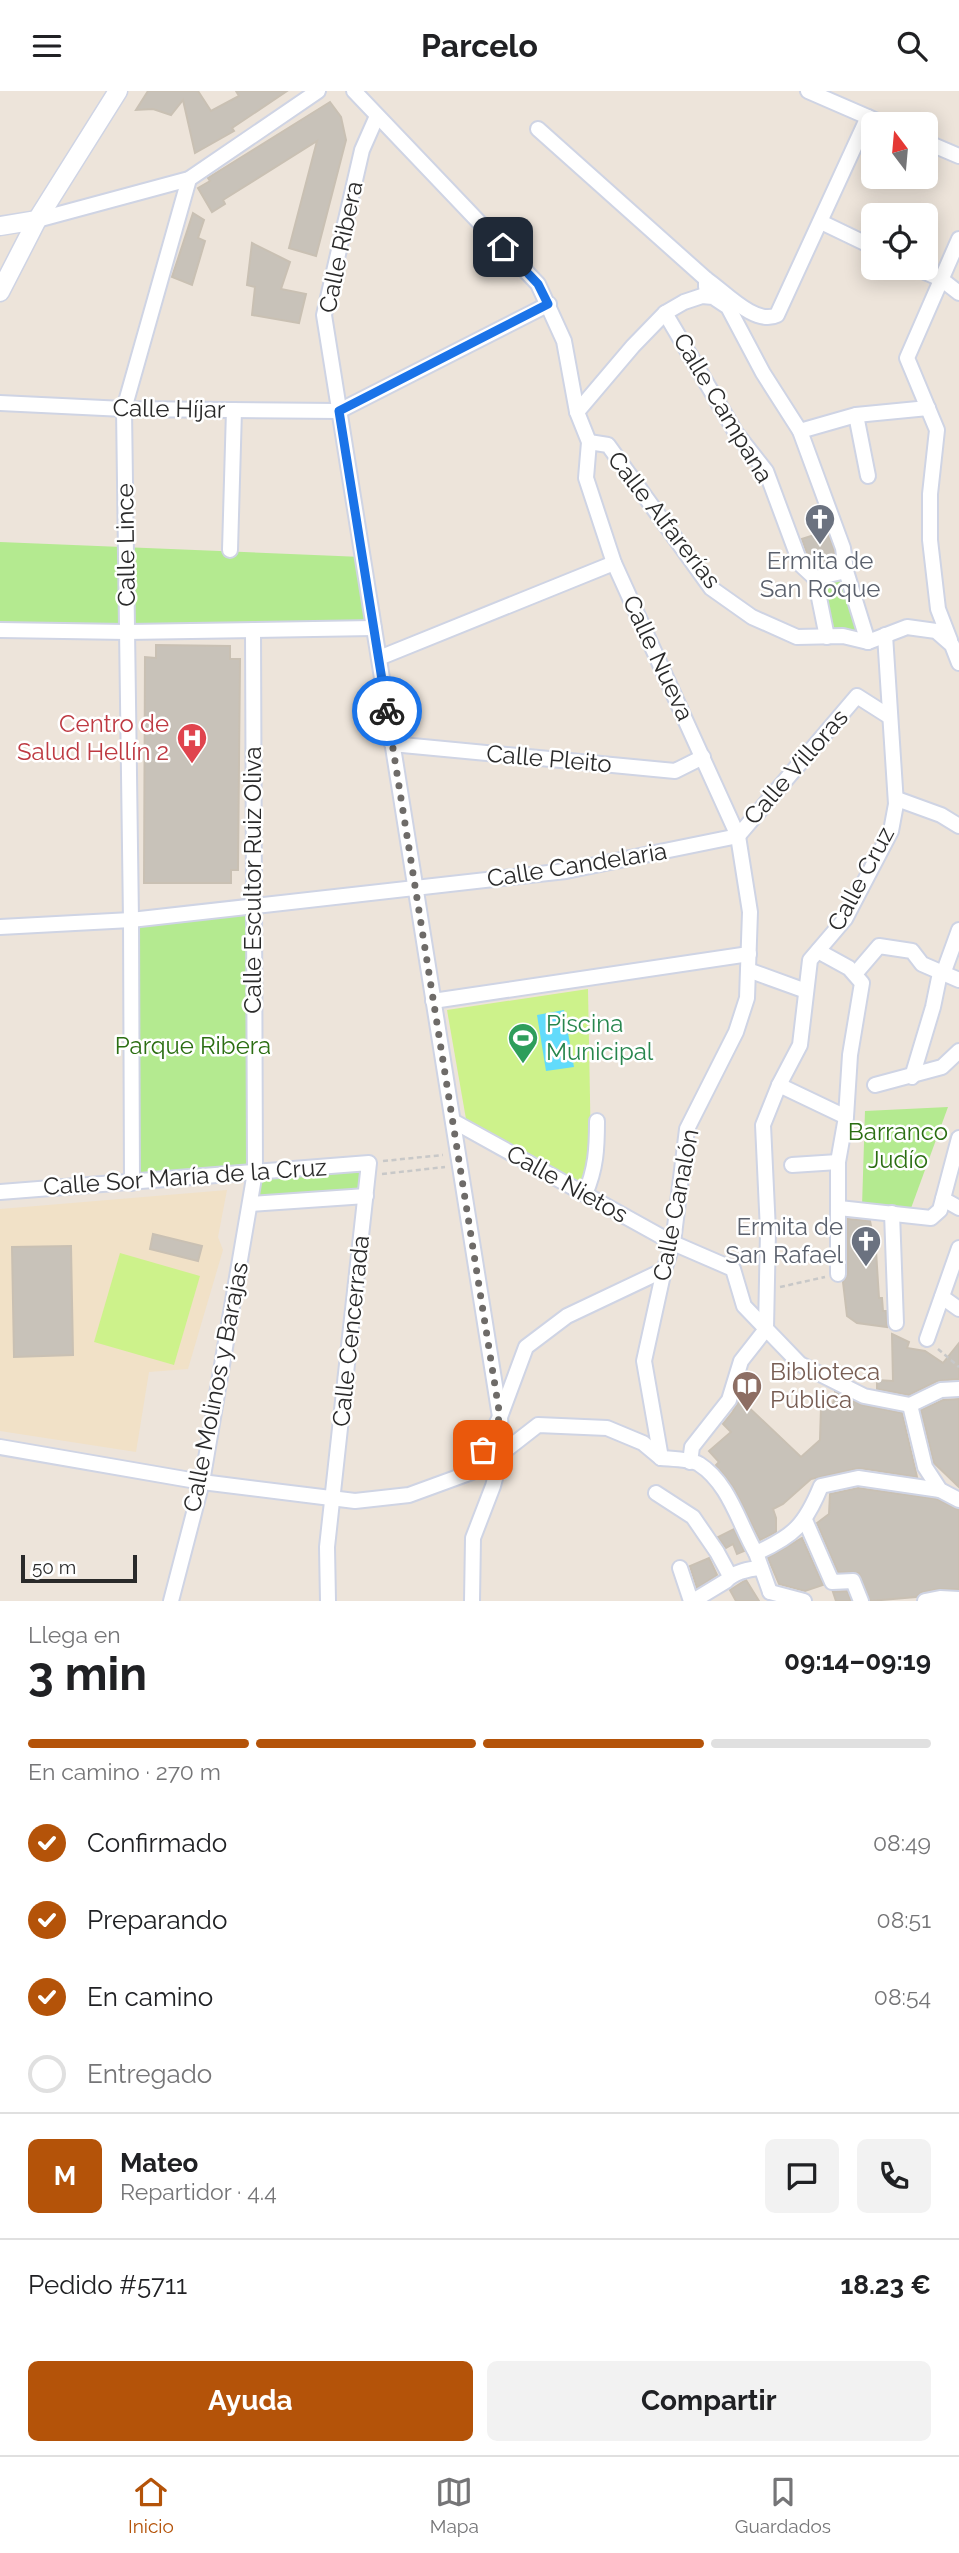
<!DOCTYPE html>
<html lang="es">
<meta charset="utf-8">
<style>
:root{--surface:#fff;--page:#f2f2f2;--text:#202124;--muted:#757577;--line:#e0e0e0;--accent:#b45309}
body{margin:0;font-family:Raleway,sans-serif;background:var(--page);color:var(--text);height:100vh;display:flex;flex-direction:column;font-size:26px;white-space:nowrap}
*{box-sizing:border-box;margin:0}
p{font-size:23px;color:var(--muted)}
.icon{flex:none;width:38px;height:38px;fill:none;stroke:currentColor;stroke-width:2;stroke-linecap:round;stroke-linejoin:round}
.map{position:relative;height:1510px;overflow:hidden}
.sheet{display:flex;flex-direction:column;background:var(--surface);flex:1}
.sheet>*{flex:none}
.needle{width:46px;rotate:344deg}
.controls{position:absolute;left:861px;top:21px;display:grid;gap:14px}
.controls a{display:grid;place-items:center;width:77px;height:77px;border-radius:10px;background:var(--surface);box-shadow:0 4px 18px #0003;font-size:35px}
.scale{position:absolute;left:21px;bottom:18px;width:116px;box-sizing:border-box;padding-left:7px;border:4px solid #2a2a2a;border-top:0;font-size:19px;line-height:24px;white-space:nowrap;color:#2a2a2a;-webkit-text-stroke:5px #fff;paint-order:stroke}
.pin{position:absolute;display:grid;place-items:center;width:60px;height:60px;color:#fff;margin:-30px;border-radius:14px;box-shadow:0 4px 10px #0006}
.courier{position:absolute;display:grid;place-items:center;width:70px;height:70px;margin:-35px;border:5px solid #1a73e8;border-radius:50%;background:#fff;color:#222;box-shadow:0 2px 9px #0007}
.headline em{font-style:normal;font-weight:700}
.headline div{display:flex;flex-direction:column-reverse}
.headline{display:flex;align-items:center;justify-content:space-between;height:119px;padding:0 28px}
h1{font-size:46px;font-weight:700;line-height:52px}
.bar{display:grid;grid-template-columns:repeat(4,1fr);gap:10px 7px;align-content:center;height:84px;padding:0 28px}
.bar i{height:9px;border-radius:5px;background:var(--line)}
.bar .on{background:var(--accent)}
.bar p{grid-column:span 4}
.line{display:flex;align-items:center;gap:18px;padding:0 28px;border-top:2px solid var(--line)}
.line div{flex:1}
.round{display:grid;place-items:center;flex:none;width:74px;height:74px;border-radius:10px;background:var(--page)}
ol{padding:0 28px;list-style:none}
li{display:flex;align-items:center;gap:21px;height:77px}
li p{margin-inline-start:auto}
li .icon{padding:7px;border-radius:50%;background:var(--accent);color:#fff;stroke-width:4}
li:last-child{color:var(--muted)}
li i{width:38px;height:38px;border:4px solid var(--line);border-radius:50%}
.primary-button{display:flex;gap:14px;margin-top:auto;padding:14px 28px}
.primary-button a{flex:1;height:80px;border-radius:10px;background:var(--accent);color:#fff;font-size:28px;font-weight:700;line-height:80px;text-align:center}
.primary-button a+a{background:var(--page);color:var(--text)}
header{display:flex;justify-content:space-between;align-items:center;height:91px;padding:0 28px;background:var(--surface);font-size:32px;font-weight:700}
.tab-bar{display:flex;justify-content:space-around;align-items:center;height:98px;border-top:2px solid var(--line);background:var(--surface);font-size:19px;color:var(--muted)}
.tab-bar a{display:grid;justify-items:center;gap:4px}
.tab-bar .on{color:var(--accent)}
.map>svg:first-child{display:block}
.education{fill:#f1e1c7}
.green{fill:#b4ea90}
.pitch{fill:#cdf28b}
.water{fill:#62dbfb}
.building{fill:#c8c2b9;stroke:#c9c0b3;stroke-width:2}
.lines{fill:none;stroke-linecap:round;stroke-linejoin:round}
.minor-casing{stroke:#cfd4e4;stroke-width:18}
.tertiary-casing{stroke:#cfd4e4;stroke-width:21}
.path{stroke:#c8c8c8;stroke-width:2.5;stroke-dasharray:5 3.5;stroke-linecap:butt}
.minor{stroke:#fff;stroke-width:14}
.tertiary{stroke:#fff;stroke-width:18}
.done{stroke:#6e6b68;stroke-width:7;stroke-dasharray:0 12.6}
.route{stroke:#1a73e8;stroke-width:9}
.labels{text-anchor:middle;stroke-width:5;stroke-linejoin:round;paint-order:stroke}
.street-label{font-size:24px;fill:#2a2a2a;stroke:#fff}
.worship-label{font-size:24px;fill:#5b616d;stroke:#fff}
.health-label{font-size:24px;fill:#be3a42;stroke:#fff;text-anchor:end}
.leisure-label{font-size:24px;fill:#27864d;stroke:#fff;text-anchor:start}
.park-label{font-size:24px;fill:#2b6e12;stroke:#fff}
.education-label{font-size:24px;fill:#785e54;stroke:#fff;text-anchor:start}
</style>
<header><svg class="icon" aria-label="menu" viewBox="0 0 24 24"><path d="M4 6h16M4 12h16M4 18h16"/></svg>Parcelo<svg class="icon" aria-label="search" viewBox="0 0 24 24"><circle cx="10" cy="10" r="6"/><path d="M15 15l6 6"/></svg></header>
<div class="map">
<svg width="959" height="1510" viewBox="0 0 959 1510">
<rect width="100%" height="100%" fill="#ede4da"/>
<path class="education" d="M227,1099L218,1146L223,1159L188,1278L149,1281L136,1361L0,1340V1118Z"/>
<g class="green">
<path d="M0,451L362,466L374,537L0,539Z"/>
<path d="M843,480L865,550L827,546L817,486Z"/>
<path d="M253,816L255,1081L369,1072L366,1105L250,1113L255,1082L132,1092L131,829Z"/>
<path d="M948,1016L910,1120L862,1115L865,1020Z"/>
</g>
<g class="pitch">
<path d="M588,898L591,1062L584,1089L578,1091L466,1028L447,919Z"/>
<path d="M120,1162L200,1185L174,1274L94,1251Z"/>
</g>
<path class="water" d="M564,919L574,976L546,980L537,924Z"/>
<g class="building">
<path d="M148,0H198L211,20L239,5L236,0H287L232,37L234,40L195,62L183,9L171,24L153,18L136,19Z"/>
<path d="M330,11L341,26L346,49L316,165L289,157L317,50L223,109L225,113L212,121L198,97L210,90L208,87Z"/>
<path d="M193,122L204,129L198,147L205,150L192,194L172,186Z"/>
<path d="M252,152L290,171L281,198L306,203L299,232L252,224L255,196L247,194Z"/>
<path d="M827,440L834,459L835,473L818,476L816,470L809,468L802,448Z"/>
<path d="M156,554L230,555V568H240L238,779H231V792H144L145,566L156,567Z"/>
<path d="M848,1128L870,1130L876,1160L879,1207H882L883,1220H886L887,1236L857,1232L847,1225L843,1191L848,1183Z"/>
<path d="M153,1143L202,1155L198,1170L150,1158Z"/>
<path d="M71,1155L73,1264L14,1266L12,1156Z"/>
<path d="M892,1243L909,1251L907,1257L925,1260L943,1272L959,1252V1288L937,1290L909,1304L877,1298V1289L893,1290Z"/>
<path d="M835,1301L862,1314L902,1322L917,1386L859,1377L811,1388L783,1413L773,1418L776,1427V1441L760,1449L734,1397L716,1374L719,1371L709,1360L731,1341L723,1333L732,1322L740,1308L801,1366L820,1349L821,1316L832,1318Z"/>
<path d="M959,1308V1396L934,1372L921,1319L943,1309Z"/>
<path d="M858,1397L937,1408L959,1419V1498H938L922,1501L916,1506L870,1510L859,1482L838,1481L817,1432L829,1423L830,1403Z"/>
<path d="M734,1438L744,1460L737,1463L733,1453L726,1457L718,1446Z"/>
<path d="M802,1447L823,1494L805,1500L779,1493L768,1467Z"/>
<path d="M709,1467L717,1484L697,1497L690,1475Z"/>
<path d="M746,1489L759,1510H736L730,1499Z"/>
<path d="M847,1500L851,1510H836L833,1501Z"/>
</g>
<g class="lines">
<g class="minor-casing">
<g id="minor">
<path d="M354,0L538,193L564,250L577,321L589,351L586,387L614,472L738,745L750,821L747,907L736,941L687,1038L673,1152L664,1179L644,1270L661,1367"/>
<path d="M808,0L884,33"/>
<path d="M377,25L362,59L324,224L500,1326L502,1362L493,1395L473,1447L472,1510"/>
<path d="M538,38L706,188V196"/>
<path d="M926,51L959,65"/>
<path d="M37,129L189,88L318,0"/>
<path d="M821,131L873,156"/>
<path d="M916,177L941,188L959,202"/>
<path d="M706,188C724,200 755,235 777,224L868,26"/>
<path d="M665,222L736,342L766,380L801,474L815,487"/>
<path d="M0,312L124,318L339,320L549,213"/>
<path d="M577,321L633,255L665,222L684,211L702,205L713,206L728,216L763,282L800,340L843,457L846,480"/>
<path d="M856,324L868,385"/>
<path d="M800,340L856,324L928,317"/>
<path d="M589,351L608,354L711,497L752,526L797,546L843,545L868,551L907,536L936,540L952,554L959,572"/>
<path d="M230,459L234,319"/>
<path d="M0,539L127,541L374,537"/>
<path d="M827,546L815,487L846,480L868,551"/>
<path d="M950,549L938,518L930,449V403L937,339L907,267L959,148"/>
<path d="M379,567L614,472"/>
<path d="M392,653L675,680L703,666"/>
<path d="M897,708L941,724L959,735"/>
<path d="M738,745L857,605L890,626"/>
<path d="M0,836L131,829L566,780L738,745"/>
<path d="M818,860L849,877L862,892L850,964L846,1026L838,1071V1183"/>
<path d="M748,879L806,900"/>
<path d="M855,883L879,855L912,860L922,873L959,889"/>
<path d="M943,883L959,839"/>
<path d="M433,910L749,863"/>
<path d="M912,986L933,916L940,882"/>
<path d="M779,994L846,1026"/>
<path d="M875,994L942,976L959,960"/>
<path d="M453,1030L673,1152L733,1178L744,1215L800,1273L864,1305L910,1314"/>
<path d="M792,1074L838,1071"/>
<path d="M132,1092L131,829L124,318L189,88"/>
<path d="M0,1101L369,1072L327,1456L328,1510"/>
<path d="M585,1103C596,1078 597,1057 597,1030"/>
<path d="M943,1108L959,1117"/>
<path d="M250,1113L366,1105"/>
<path d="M839,1117L931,1127L940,1119L959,1047"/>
<path d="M892,1122L896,1232"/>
<path d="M942,1206L959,1218"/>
<path d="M766,1238L768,1140L763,1034L779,994L800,954L810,869L845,828L891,740L896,713L885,544"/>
<path d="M927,1248L959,1157"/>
<path d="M910,1314L925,1376L940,1399L959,1409"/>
<path d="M910,1314L941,1299L959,1298"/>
<path d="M0,1356L202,1391L355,1410L409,1404L472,1381L500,1326L526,1256L567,1225L664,1179"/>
<path d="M502,1362L538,1334L607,1337L643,1352L661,1367"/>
<path d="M661,1367C671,1368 690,1368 699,1373C729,1392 739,1433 756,1462"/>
<path d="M690,1371L692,1356L729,1309L741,1270L766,1238"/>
<path d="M656,1402L693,1426L717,1461L730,1485"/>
<path d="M805,1429L832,1491L853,1490L861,1510"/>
<path d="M680,1477L691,1510"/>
<path d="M770,1501L756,1462C794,1445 805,1434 821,1395L858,1387L940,1399"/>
<path d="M770,1501L804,1510"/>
<path d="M171,1510L202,1391L255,1081L253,539"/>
<path d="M693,1510L726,1490C735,1480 749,1478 761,1477"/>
<path d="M925,1510L940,1507L959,1508"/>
</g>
</g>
<g class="tertiary-casing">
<g id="tertiary">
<path d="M0,135L37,129"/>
<path d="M0,201L37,129L118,0"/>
</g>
</g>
<g class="path">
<path d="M383,1070L443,1064"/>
<path d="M382,1083L445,1076"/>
<path d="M780,1196L825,1186"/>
<path d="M938,1258L959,1276"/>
</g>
<use href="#minor" class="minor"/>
<use href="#tertiary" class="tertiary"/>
</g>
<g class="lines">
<path class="done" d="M387,620L500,1326L483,1359"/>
<path class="route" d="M387,620L339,320L548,213L538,193L503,156"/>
</g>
<defs>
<g id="church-pin" transform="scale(1.575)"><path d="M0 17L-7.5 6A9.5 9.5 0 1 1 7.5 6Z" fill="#6b7280" stroke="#fff"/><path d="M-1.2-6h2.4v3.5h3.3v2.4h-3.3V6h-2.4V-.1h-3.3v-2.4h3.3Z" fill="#fff"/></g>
<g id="hospital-pin" transform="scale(1.575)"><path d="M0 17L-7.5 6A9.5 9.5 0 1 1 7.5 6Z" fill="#e0444e" stroke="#fff"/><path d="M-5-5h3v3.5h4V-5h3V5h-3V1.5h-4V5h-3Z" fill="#fff"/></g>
<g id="stadium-pin" transform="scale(1.575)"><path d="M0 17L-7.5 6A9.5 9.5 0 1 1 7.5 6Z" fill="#2e9e5b" stroke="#fff"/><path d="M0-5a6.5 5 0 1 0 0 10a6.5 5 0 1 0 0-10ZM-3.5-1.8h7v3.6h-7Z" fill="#fff"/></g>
<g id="library-pin" transform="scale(1.575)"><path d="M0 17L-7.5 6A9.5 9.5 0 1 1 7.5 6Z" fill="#8d6e63" stroke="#fff"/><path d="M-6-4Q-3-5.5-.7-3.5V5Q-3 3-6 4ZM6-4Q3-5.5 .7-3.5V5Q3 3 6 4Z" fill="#fff"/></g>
</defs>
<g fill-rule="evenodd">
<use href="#church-pin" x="820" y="428"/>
<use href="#hospital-pin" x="192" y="647"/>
<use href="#stadium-pin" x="523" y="947"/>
<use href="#church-pin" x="866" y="1150"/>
<use href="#library-pin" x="747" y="1295"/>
</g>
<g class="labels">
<g class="street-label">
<text transform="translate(341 156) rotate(-78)" y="8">Calle Ribera</text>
<text transform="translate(723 317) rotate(59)" y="8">Calle Campana</text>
<text transform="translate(169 318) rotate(1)" y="8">Calle Híjar</text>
<text transform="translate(664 429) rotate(52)" y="8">Calle Alfarerías</text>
<text transform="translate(126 454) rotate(-91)" y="8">Calle Lince</text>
<text transform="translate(658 567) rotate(65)" y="8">Calle Nueva</text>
<text transform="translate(549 668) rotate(5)" y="8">Calle Pleito</text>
<text transform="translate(796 676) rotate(-49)" y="8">Calle Villoras</text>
<text transform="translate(577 774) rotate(-9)" y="8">Calle Candelaria</text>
<text transform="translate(861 788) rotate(-62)" y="8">Calle Cruz</text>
<text transform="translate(253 789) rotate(-90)" y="8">Calle Escultor Ruiz Oliva</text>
<text transform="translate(185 1086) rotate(-4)" y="8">Calle Sor María de la Cruz</text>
<text transform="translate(567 1093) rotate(29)" y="8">Calle Nietos</text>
<text transform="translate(676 1114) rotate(-79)" y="8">Calle Canalón</text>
<text transform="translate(351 1240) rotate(-84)" y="8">Calle Cencerrada</text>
<text transform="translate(216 1296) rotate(-79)" y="8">Calle Molinos y Barajas</text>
</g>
<g class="worship-label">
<text x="820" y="478">Ermita de<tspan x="820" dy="28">San Roque</tspan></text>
<text x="843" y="1144" text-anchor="end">Ermita de<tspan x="843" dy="28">San Rafael</tspan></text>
</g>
<g class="health-label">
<text x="169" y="641">Centro de<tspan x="169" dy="28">Salud Hellín 2</tspan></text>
</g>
<g class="leisure-label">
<text x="546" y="941">Piscina<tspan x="546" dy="28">Municipal</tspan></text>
</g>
<g class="park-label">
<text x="193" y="963">Parque Ribera</text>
<text x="898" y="1049">Barranco<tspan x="898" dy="28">Judío</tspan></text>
</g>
<g class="education-label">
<text x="770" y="1289">Biblioteca<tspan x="770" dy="28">Pública</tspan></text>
</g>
</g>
</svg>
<div class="controls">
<a><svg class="needle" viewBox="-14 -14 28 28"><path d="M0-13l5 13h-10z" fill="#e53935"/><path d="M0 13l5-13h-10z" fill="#757577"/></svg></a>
<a><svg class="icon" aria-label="locate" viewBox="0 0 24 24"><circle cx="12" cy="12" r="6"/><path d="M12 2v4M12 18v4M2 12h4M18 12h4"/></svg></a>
</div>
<div class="scale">50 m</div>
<div class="pin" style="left:483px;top:1359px;background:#ea580c"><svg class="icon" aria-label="bag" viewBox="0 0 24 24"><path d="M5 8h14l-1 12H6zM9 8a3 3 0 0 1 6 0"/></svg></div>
<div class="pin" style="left:503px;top:156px;background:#1f2937"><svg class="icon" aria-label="home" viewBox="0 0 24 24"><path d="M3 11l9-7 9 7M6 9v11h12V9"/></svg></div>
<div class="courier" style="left:387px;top:620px"><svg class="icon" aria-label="bike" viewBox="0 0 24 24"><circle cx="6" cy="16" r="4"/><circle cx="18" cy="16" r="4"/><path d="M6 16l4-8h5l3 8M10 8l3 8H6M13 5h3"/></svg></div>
</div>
<section class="sheet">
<div class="headline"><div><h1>3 min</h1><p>Llega en</p></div><em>09:14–09:19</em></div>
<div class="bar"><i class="on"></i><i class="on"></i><i class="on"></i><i></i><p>En camino · 270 m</p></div>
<ol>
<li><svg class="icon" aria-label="check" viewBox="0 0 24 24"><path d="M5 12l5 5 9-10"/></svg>Confirmado<p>08:49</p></li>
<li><svg class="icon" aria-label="check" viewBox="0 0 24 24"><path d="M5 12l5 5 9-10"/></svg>Preparando<p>08:51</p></li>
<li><svg class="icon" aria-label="check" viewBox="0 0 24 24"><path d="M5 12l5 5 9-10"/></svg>En camino<p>08:54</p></li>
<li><i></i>Entregado</li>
</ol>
<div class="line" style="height:126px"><b class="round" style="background:var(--accent);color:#fff">M</b><div><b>Mateo</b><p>Repartidor · 4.4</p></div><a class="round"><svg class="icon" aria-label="chat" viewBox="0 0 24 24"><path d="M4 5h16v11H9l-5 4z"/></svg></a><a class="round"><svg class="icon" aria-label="phone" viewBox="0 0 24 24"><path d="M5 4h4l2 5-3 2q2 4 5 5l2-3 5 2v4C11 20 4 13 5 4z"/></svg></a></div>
<div class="line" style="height:91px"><div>Pedido #5711</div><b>18.23 €</b></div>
<div class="primary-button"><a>Ayuda</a><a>Compartir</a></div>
</section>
<nav class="tab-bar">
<a class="on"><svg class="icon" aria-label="home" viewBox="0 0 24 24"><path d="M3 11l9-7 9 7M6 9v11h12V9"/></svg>Inicio</a>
<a><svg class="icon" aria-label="map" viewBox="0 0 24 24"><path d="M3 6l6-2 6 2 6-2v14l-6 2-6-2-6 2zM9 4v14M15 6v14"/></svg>Mapa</a>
<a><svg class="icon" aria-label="saved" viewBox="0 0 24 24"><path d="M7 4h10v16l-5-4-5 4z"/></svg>Guardados</a>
</nav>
